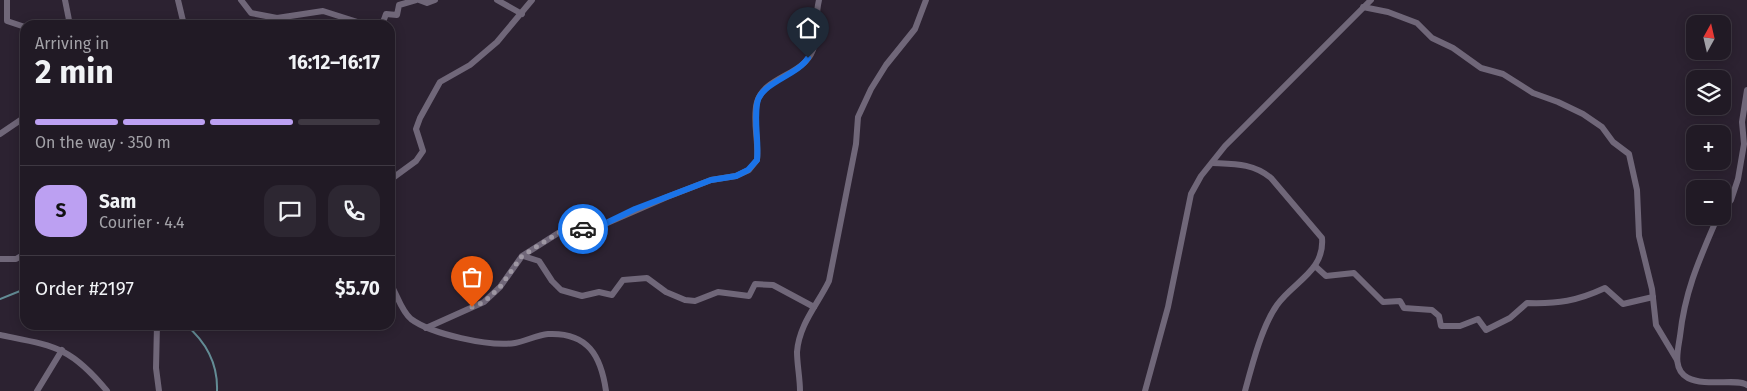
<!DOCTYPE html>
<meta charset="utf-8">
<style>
:root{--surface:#211a25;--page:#2d2732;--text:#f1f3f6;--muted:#a2a1a7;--line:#3e3842;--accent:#bca0f2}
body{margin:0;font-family:"Fira Sans",sans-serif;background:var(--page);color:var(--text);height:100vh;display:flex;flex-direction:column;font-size:19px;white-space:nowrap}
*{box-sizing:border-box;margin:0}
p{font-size:16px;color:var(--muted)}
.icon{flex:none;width:28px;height:28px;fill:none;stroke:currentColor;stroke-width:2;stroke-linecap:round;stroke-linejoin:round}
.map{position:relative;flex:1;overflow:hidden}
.side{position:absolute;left:20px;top:20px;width:375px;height:310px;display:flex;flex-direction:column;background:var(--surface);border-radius:15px;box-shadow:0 2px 12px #0003,0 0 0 1px var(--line)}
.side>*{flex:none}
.needle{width:32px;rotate:8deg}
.tools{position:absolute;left:1686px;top:15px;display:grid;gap:10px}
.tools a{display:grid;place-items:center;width:45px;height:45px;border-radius:10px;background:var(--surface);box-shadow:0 2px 12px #0003,0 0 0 1px var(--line);font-size:25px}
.pin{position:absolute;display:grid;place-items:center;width:42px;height:42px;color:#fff;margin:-51px -21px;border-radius:50% 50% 50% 0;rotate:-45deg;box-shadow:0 0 5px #0007}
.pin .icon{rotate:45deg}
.courier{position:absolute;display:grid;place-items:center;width:50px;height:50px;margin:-25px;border:4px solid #1a73e8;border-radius:50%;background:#fff;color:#222;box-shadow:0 1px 6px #0007}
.head em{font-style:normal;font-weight:700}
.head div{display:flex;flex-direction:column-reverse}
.head{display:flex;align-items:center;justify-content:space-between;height:85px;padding:0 15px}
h1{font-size:32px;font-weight:700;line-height:38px}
.bar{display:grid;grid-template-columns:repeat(4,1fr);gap:8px 5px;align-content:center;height:60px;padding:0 15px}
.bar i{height:6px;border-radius:4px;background:var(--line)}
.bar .on{background:var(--accent)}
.bar p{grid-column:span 4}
.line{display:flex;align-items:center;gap:12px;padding:0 15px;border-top:1px solid var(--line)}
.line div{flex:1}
.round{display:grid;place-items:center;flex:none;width:52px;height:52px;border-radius:15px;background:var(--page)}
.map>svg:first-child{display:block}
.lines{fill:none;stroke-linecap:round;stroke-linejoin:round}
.stream{stroke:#638c95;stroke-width:2}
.minor{stroke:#706779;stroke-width:6}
.done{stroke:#9e97a3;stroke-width:5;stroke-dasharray:0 9}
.route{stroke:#1a73e8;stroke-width:6}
</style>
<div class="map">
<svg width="1747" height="391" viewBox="0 0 1747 391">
<rect width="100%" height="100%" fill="#2c2231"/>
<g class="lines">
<g class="stream">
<path d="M0,299L25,289"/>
<path d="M186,325C206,342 218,364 217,391"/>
</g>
<g class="minor">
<path d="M7,0V21L25,27"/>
<path d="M65,0L70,25"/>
<path d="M178,0L184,25"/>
<path d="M241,0L251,13L277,18L323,11L367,25"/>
<path d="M419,0L427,3L435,0"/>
<path d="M497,0L522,14"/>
<path d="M1363,7L1388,12L1417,23L1432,38L1453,48L1481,68L1503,74L1533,93L1558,102L1583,114L1602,127L1613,142L1629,154L1637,190L1639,236L1652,289L1656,325L1677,360"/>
<path d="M382,25L386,14L397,15L399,5L416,0"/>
<path d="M0,134L25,117"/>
<path d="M1212,163C1234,164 1253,163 1271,178L1322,238C1325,271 1293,282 1277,305C1262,326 1252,365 1245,391"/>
<path d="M390,180L416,161L423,151L416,129L420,118L440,82L470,65L497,42L532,0"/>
<path d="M1722,212L1731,200L1738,179L1744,144L1742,122L1747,90"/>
<path d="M1718,216C1700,258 1685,290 1680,336C1678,350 1672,370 1688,378C1705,387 1739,378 1747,385"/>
<path d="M523,256L539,261L552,281L561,290L582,296L599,292L612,295L623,280L647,278L666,292L685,300L695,301L718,292L749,296L755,284L773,285L814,307"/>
<path d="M0,259H16L23,255L25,249"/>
<path d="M1315,266L1326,276L1354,273L1383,302L1400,301L1404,308L1432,310L1439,316L1441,326H1460L1478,319L1486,330L1510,318L1527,303C1558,304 1577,301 1605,288L1623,304L1653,297"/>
<path d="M390,283C397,294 401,311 411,319C431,334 490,347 515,343C526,341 537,335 548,334C588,332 601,356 606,391"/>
<path d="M157,325L156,368L159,391"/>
<path d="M426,328L484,302L500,287L522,256L563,230L598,227L667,197L711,180L736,176L749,170L757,160C759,142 752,119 757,102C765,76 803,76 813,50C817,37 815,16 819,0"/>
<path d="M0,335C54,346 70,346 107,391"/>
<path d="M37,391L62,350"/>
<path d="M800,391C800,378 797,364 797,352C799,324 818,304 829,281L856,144L858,117L871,89L886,65L915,29L926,0"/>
<path d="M1145,391L1168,307L1191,194L1201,176L1225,146L1371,0"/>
</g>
</g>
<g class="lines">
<path class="done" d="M472,307L484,302L500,287L522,256L563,230L583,229"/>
<path class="route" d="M583,229L598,227L635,209L711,180L736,176L748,170L757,160C759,141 754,123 757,104C759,83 797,76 808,58"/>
</g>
</svg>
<div class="tools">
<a><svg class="needle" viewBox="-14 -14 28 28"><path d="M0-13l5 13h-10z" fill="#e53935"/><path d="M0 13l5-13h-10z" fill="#a2a1a7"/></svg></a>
<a><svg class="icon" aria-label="layers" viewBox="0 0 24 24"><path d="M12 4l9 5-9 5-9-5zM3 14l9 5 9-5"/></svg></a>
<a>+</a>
<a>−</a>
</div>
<div class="pin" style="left:472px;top:307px;background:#ea580c"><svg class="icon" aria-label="bag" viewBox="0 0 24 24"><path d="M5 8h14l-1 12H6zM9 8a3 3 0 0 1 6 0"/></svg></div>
<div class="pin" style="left:808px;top:58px;background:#1f2937"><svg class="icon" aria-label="home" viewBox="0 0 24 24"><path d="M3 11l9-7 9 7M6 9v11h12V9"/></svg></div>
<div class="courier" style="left:583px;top:229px"><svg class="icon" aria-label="car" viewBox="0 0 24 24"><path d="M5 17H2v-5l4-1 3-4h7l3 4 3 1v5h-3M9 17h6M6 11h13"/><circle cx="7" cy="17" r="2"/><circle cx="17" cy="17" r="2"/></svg></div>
<section class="side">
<div class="head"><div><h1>2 min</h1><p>Arriving in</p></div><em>16:12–16:17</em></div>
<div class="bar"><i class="on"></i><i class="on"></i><i class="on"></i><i></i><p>On the way · 350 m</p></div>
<div class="line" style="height:90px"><b class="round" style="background:var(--accent);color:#111">S</b><div><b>Sam</b><p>Courier · 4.4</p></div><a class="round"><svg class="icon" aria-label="chat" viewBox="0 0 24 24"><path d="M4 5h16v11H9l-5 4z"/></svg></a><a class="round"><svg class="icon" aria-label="phone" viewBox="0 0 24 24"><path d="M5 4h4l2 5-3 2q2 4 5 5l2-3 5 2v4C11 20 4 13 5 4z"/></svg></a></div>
<div class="line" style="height:65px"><div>Order #2197</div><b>$5.70</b></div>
</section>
</div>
